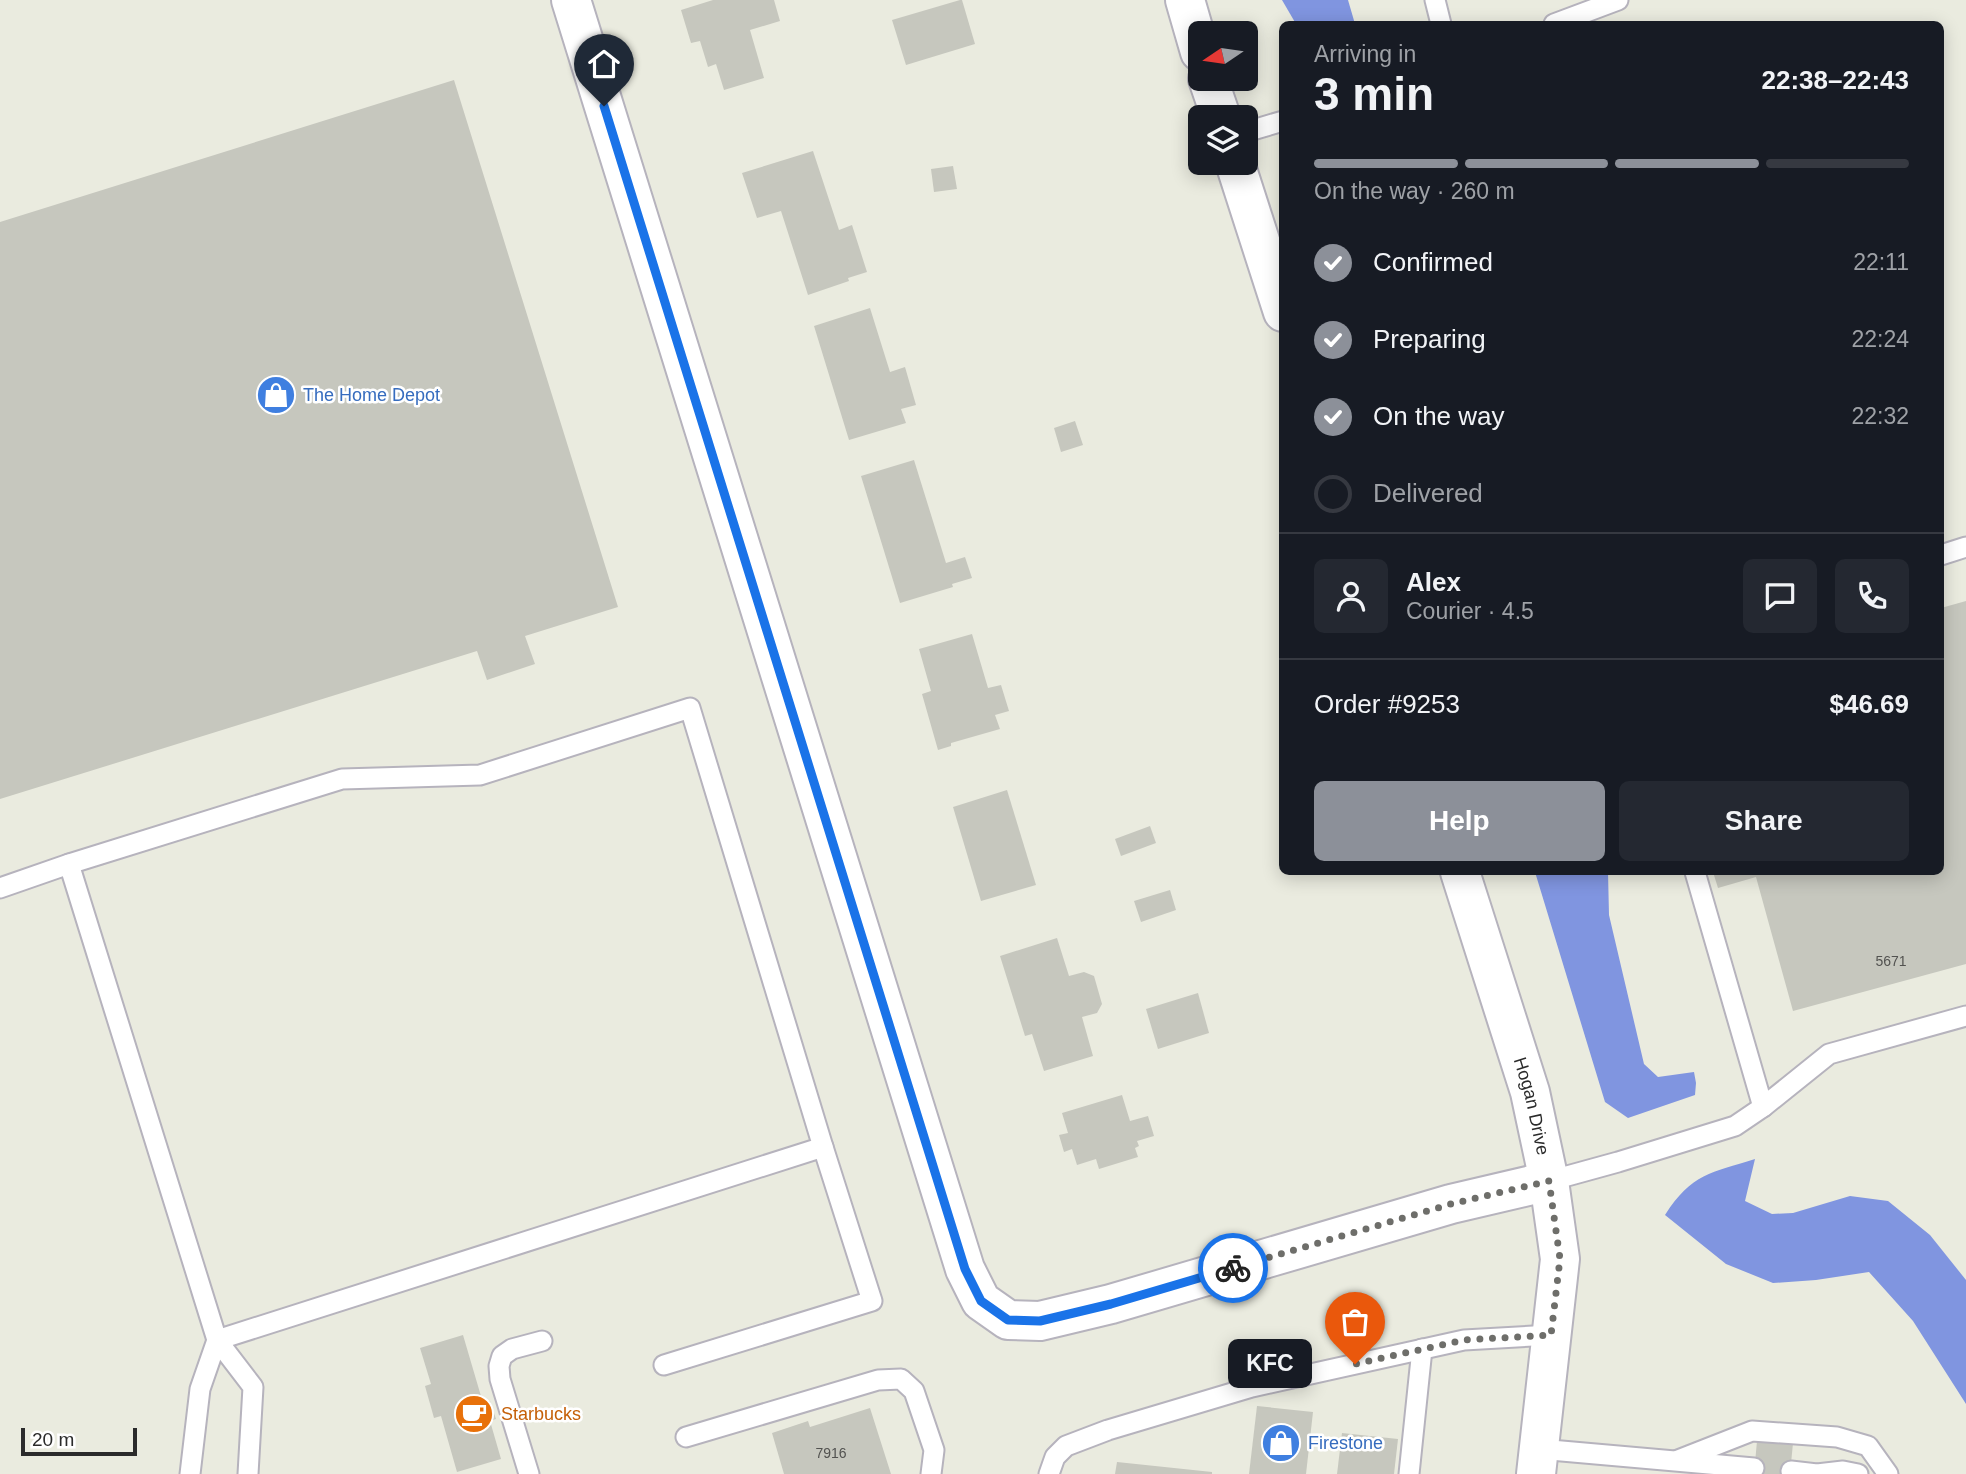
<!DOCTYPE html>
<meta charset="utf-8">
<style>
:root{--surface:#171b24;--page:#242831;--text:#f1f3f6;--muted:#9ea1a6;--line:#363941;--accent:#8c9099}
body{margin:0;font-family:Arial,sans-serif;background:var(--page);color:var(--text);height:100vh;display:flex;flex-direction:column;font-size:26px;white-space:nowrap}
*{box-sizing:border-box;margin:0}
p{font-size:23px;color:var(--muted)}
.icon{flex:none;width:38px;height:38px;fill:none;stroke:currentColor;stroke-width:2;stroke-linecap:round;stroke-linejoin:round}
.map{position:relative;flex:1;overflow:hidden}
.side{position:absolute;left:1279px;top:21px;width:665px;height:854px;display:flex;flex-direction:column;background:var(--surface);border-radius:10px;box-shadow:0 4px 18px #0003}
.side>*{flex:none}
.needle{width:46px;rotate:257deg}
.fabs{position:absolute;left:1188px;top:21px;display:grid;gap:14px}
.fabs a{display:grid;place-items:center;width:70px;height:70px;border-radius:10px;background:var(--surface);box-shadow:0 4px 18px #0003;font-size:35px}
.scale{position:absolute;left:21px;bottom:18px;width:116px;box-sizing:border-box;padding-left:7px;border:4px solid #2b2b2b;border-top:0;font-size:19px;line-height:24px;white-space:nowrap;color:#2b2b2b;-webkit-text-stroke:5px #fff;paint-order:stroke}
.pin{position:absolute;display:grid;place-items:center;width:60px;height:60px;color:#fff;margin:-72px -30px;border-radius:50% 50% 50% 0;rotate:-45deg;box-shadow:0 0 7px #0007}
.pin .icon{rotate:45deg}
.courier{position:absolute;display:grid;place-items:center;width:70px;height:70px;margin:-35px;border:5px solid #1a73e8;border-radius:50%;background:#fff;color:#222;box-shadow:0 2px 9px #0007}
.bubble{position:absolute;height:49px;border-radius:10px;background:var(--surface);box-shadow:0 4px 18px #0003;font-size:23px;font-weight:700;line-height:49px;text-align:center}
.summary em{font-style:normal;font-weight:700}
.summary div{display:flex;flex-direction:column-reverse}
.summary{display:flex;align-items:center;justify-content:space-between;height:119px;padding:0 35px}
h1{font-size:46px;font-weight:700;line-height:52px}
.bar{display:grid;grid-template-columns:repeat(4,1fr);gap:10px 7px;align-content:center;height:84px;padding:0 35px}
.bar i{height:9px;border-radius:5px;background:var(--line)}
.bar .current{background:var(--accent)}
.bar p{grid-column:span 4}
.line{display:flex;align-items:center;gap:18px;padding:0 35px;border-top:2px solid var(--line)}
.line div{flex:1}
.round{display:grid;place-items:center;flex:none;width:74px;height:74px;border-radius:10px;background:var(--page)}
ol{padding:0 35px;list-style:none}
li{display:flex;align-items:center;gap:21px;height:77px}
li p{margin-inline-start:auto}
li .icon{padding:7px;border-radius:50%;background:var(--accent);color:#fff;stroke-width:4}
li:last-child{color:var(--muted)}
li i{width:38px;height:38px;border:4px solid var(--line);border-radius:50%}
.primary-button{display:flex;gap:14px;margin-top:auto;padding:14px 35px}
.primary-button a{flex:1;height:80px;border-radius:10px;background:var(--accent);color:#fff;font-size:28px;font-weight:700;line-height:80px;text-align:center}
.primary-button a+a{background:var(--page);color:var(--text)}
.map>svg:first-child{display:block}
.water{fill:#8095e0}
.building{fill:#c6c7be}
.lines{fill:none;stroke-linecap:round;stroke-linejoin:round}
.lane-casing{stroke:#b6b3bd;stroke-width:23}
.street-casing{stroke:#b6b3bd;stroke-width:42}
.lane{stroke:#fff;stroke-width:19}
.street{stroke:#fff;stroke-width:38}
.done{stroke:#6e6e6a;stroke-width:7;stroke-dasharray:0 12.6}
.route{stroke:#1a73e8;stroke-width:9}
.labels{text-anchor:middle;stroke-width:5;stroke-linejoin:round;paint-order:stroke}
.number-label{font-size:14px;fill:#525250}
.shop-label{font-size:18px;fill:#366cbe;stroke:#fff;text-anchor:start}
.street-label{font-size:18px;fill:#2b2b2b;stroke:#fff}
.food-label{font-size:18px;fill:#c56008;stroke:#fff;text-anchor:start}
</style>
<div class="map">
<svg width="1966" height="1474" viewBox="0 0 1966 1474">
<rect width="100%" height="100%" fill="#eaebdf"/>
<g class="water">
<path d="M1282,0H1348L1355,24H1296Z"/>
<path d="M1535,872H1608L1609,915L1644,1064L1658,1077L1694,1072L1696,1083L1695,1095L1628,1118L1605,1102Z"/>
<path d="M1755,1159L1745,1201L1772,1214L1793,1213L1850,1196L1888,1201L1930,1235L1966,1280V1404L1913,1321L1869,1272L1816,1280L1773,1283L1726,1264L1665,1215C1692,1173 1711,1173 1755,1159Z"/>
</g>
<g class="building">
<path d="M713,0H774L780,21L750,30L764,78L724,90L716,64L708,67L700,41L691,43L681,10Z"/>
<path d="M960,0H962L975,44L906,65L892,20Z"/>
<path d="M454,80L618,607L525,636L535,664L487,680L477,651L0,799V222Z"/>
<path d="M813,151L839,230L852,225L867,272L848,278L849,281L808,295L781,211L757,218L742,173Z"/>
<path d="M953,166L957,189L934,192L931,169Z"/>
<path d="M870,308L890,372L905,367L916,405L901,409L906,423L849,440L814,326Z"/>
<path d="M1075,421L1083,445L1061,452L1054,428Z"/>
<path d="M914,460L946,563L965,557L972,578L952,584L953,587L900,603L861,476Z"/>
<path d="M1966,601V964L1793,1011L1756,877L1718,888L1713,872H1941V608Z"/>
<path d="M972,634L988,688L1001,685L1009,711L995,715L1000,729L951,743V746L938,750L922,694L931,691L919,649Z"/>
<path d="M1007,790L1036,885L981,901L953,807Z"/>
<path d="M1150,826L1156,843L1121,856L1115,839Z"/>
<path d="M1170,890L1176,910L1141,922L1134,901Z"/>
<path d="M1057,938L1069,976L1084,972L1094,976L1102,1004L1097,1013L1082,1017L1093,1056L1044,1071L1032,1034L1025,1036L1000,956Z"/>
<path d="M1198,993L1209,1033L1158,1049L1146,1009Z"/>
<path d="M1122,1095L1130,1121L1148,1116L1154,1136L1137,1141L1139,1146L1135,1148L1138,1157L1099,1169L1096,1159L1077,1165L1072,1149L1064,1152L1059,1135L1068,1133L1062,1113Z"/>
<path d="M463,1335L483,1403L490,1401L496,1419L490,1421L501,1459L457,1472L441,1416L434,1418L425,1386L431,1384L420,1348Z"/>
<path d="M1257,1406L1313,1412L1306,1474H1249Z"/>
<path d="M870,1408L891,1474H784L772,1433L808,1421L810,1427Z"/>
<path d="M1342,1433L1398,1439L1394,1474H1337Z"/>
<path d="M1757,1441L1793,1443L1790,1474H1754Z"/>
<path d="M1117,1462L1212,1472V1474H1115Z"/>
</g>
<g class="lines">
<g class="lane-casing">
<g id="lane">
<path d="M1435,0L1441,24"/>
<path d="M1554,24L1618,0"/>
<path d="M1246,132L1283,121"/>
<path d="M1941,555L1966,547"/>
<path d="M69,864L342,779L480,775L690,708L823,1147L217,1340"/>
<path d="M1695,872L1763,1107"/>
<path d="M0,888L69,864L217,1340L253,1387L248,1474"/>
<path d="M1549,1181L1618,1162L1735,1126L1763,1107L1829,1054L1966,1016"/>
<path d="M664,1365L872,1301L823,1147"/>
<path d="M686,1437L878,1380L901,1379L914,1391L934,1450L931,1474"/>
<path d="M1539,1449L1754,1468"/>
<path d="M1678,1460L1752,1431L1837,1437L1868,1446L1888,1474"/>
<path d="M1791,1471L1817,1474L1843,1471L1858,1474"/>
<path d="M190,1474L200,1389L217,1340"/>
<path d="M529,1474L500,1379L499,1366L502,1356L512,1349L542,1341"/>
<path d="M1049,1474L1055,1457L1066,1446L1108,1430L1252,1387L1464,1340L1551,1335"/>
<path d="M1409,1474L1422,1349"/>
</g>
</g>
<g class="street-casing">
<g id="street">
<path d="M571,0L965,1269L981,1301L1008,1320L1040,1321L1111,1304L1451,1204L1549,1181"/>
<path d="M1185,0L1200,52"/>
<path d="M1208,79L1221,117"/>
<path d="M1235,163L1283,312"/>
<path id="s1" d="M1460,872L1530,1092L1549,1181L1560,1259L1536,1474"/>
</g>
</g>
<use href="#lane" class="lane"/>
<use href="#street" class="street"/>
</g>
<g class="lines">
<path class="done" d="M1233,1268L1451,1204L1549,1181L1560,1259L1551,1335L1464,1340L1355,1364"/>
<path class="route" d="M604,106L965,1269L981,1301L1008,1320L1040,1321L1111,1304L1233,1268"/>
</g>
<defs>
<g id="shop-disc" transform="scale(2.0125)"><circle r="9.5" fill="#3f7fe0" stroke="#fff"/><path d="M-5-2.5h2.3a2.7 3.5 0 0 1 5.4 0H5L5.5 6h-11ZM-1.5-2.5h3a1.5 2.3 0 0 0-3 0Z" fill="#fff"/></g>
<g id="cafe-disc" transform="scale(2.0125)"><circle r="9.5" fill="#e8710a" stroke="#fff"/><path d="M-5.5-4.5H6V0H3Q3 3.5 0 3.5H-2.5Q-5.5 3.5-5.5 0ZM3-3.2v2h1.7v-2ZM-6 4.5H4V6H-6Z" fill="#fff"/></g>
</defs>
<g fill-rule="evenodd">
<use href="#shop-disc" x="276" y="395"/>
<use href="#cafe-disc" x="474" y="1414"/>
<use href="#shop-disc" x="1281" y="1443"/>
</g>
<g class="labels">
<g class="number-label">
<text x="1891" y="966">5671</text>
<text x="831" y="1458">7916</text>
</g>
<g class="shop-label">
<text x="303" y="401">The Home Depot</text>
<text x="1308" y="1449">Firestone</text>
</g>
<g class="street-label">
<text dy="6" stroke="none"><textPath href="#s1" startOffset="245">Hogan Drive</textPath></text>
</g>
<g class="food-label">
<text x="501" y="1420">Starbucks</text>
</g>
</g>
</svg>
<div class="fabs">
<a><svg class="needle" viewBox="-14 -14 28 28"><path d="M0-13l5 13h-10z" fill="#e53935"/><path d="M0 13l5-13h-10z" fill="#9ea1a6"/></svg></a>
<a><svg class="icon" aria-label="layers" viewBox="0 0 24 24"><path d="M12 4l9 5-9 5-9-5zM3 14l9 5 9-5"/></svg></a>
</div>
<div class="scale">20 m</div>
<div class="pin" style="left:1355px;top:1364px;background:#ea580c"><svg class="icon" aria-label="bag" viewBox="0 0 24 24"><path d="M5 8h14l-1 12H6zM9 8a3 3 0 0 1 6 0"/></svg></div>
<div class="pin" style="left:604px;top:106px;background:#1f2937"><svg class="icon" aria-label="home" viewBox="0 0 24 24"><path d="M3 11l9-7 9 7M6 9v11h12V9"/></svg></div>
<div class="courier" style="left:1233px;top:1268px"><svg class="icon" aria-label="bike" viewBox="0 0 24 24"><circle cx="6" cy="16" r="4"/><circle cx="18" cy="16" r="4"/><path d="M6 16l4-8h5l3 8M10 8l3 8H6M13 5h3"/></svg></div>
<div class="bubble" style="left:1228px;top:1339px;width:84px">KFC</div>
<section class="side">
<div class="summary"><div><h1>3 min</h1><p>Arriving in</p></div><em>22:38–22:43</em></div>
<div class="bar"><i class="current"></i><i class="current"></i><i class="current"></i><i></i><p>On the way · 260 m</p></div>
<ol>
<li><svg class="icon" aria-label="check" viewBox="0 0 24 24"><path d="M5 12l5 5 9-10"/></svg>Confirmed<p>22:11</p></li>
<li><svg class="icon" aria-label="check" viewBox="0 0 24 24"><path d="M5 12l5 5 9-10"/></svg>Preparing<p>22:24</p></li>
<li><svg class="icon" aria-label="check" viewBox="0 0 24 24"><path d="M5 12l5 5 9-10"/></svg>On the way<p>22:32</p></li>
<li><i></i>Delivered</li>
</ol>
<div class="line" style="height:126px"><a class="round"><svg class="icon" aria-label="person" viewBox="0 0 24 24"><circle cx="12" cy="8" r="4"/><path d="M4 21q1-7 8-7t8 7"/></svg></a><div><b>Alex</b><p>Courier · 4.5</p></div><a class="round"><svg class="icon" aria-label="chat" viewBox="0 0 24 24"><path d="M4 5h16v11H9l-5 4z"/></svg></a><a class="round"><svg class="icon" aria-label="phone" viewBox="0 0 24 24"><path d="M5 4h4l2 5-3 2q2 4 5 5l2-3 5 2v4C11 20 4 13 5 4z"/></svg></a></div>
<div class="line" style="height:91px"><div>Order #9253</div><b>$46.69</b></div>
<div class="primary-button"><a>Help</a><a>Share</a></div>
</section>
</div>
